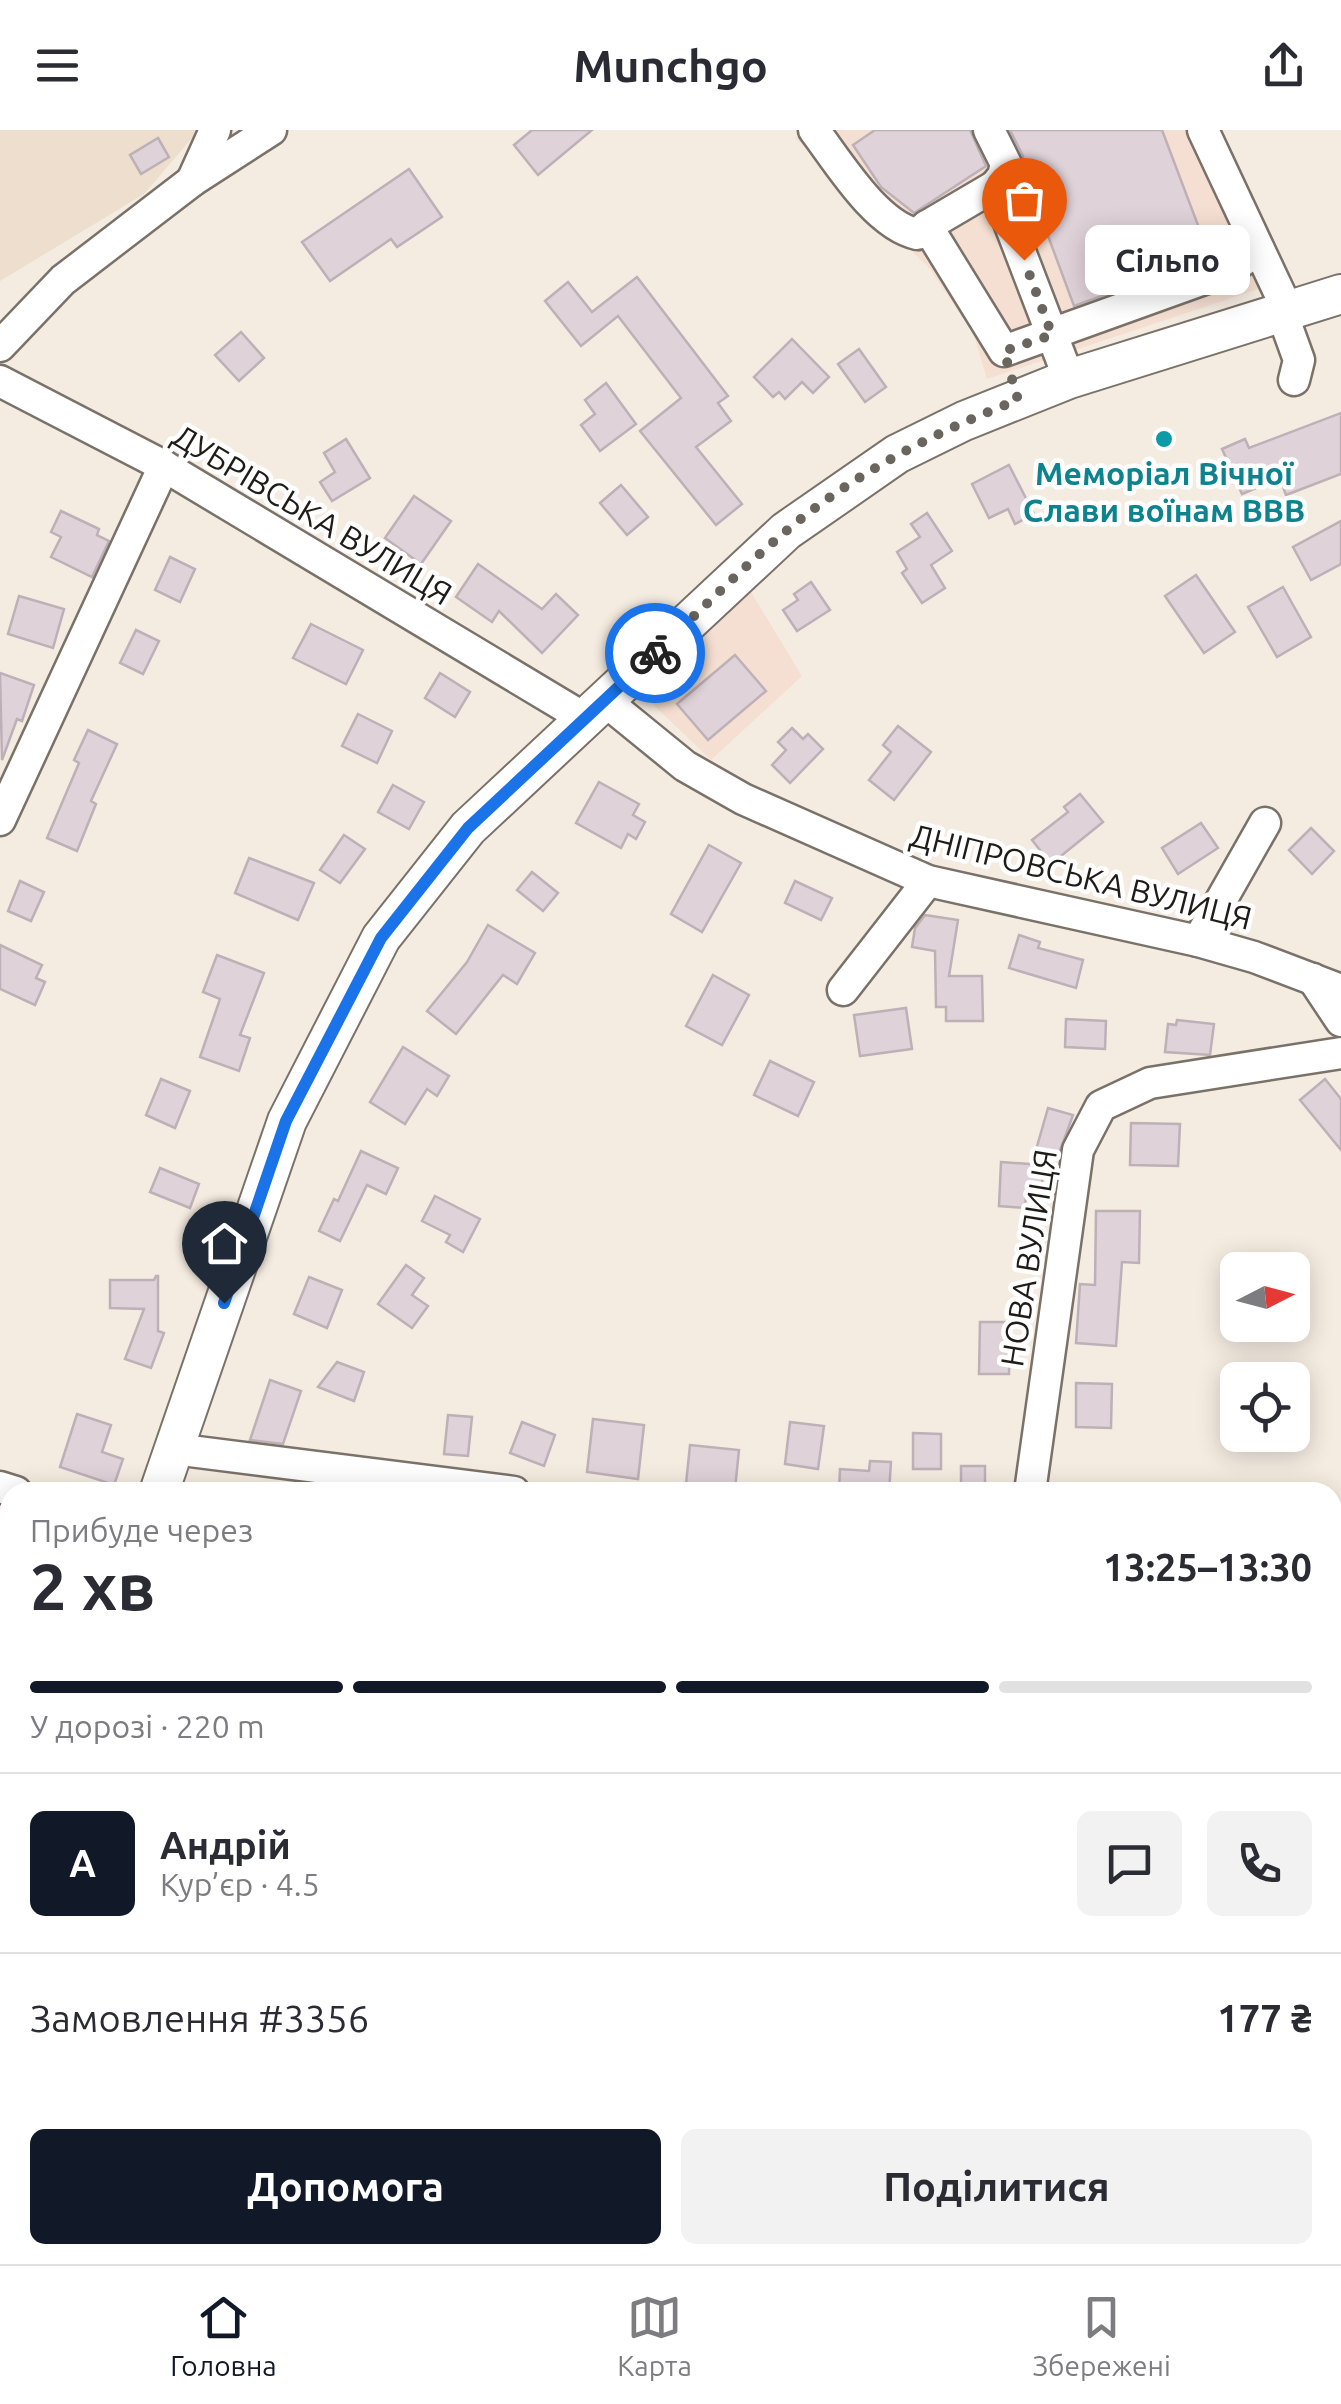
<!DOCTYPE html>
<html lang="uk">
<meta charset="utf-8">
<style>
:root{--surface:#fff;--page:#f2f2f3;--text:#2b2b33;--muted:#7c7c81;--line:#e1e1e2;--accent:#111827}
body{margin:0;font-family:Ubuntu,sans-serif;background:var(--page);color:var(--text);height:100vh;display:flex;flex-direction:column;font-size:38px;white-space:nowrap}
*{box-sizing:border-box;margin:0}
p{font-size:32px;color:var(--muted)}
.icon{flex:none;width:55px;height:55px;fill:none;stroke:currentColor;stroke-width:2;stroke-linecap:round;stroke-linejoin:round}
.map{position:relative;flex:1;overflow:hidden}
.sheet{position:absolute;left:0px;top:1352px;width:1342px;height:782px;display:flex;flex-direction:column;background:var(--surface);border-radius:30px 30px 0 0;box-shadow:0 5px 25px #0003}
.sheet>*{flex:none}
.needle{width:65px;rotate:84deg}
.tools{position:absolute;left:1220px;top:1122px;display:grid;gap:20px}
.tools a{display:grid;place-items:center;width:90px;height:90px;border-radius:15px;background:var(--surface);box-shadow:0 5px 25px #0003;font-size:50px}
.pin{position:absolute;display:grid;place-items:center;width:85px;height:85px;color:#fff;margin:-102px -42px;border-radius:50% 50% 50% 0;rotate:-45deg;box-shadow:0 0 10px #0007}
.pin .icon{rotate:45deg}
.courier{position:absolute;display:grid;place-items:center;width:100px;height:100px;margin:-50px;border:8px solid #1a73e8;border-radius:50%;background:#fff;color:#222;box-shadow:0 2px 12px #0007}
.bubble{position:absolute;height:70px;border-radius:15px;background:var(--surface);box-shadow:0 5px 25px #0003;font-size:32px;font-weight:700;line-height:70px;text-align:center}
.overview em{font-style:normal;font-weight:700}
.overview div{display:flex;flex-direction:column-reverse}
.overview{display:flex;align-items:center;justify-content:space-between;height:170px;padding:0 30px}
h1{font-size:65px;font-weight:700;line-height:75px}
.bar{display:grid;grid-template-columns:repeat(4,1fr);gap:15px 10px;align-content:center;height:120px;padding:0 30px}
.bar i{height:12px;border-radius:8px;background:var(--line)}
.bar .on{background:var(--accent)}
.bar p{grid-column:span 4}
.line{display:flex;align-items:center;gap:25px;padding:0 30px;border-top:2px solid var(--line)}
.line div{flex:1}
.round{display:grid;place-items:center;flex:none;width:105px;height:105px;border-radius:15px;background:var(--page)}
.action{display:flex;gap:20px;margin-top:auto;padding:20px 30px}
.action a{flex:1;height:115px;border-radius:15px;background:var(--accent);color:#fff;font-size:40px;font-weight:700;line-height:115px;text-align:center}
.action a+a{background:var(--page);color:var(--text)}
header{display:flex;justify-content:space-between;align-items:center;height:130px;padding:0 30px;background:var(--surface);font-size:45px;font-weight:700}
.tab-bar{display:flex;justify-content:space-around;align-items:center;height:140px;border-top:2px solid var(--line);background:var(--surface);font-size:28px;color:var(--muted)}
.tab-bar a{display:grid;justify-items:center;gap:5px}
.tab-bar .on{color:var(--accent)}
.map>svg:first-child{display:block}
.commercial{fill:#f5dfd2}
.built{fill:#eddece}
.green{fill:#bee0b3}
.building{fill:#dfd2d8;stroke:#bdb0b7;stroke-width:2.5}
.lines{fill:none;stroke-linecap:round;stroke-linejoin:round}
.minor-casing{stroke:#7a7269;stroke-width:35}
.major-casing{stroke:#7a7269;stroke-width:42}
.minor{stroke:#fff;stroke-width:30}
.major{stroke:#fff;stroke-width:38}
.done{stroke:#6a655e;stroke-width:10;stroke-dasharray:0 18}
.route{stroke:#1a73e8;stroke-width:12}
.culture-dot{fill:#0f9aa8;stroke:#fff;stroke-width:4}
.labels{text-anchor:middle;stroke-width:9;stroke-linejoin:round;paint-order:stroke}
.culture-label{font-size:32px;font-weight:bold;fill:#0d838f;stroke:#fff}
.street-label{font-size:32px;fill:#1f1c18;stroke:#fff}
</style>
<header><svg class="icon" aria-label="menu" viewBox="0 0 24 24"><path d="M4 6h16M4 12h16M4 18h16"/></svg>Munchgo<svg class="icon" aria-label="share" viewBox="0 0 24 24"><path d="M12 15V3M7 8l5-5 5 5M5 13v7h14v-7"/></svg></header>
<div class="map">
<svg width="1341" height="2134" viewBox="0 0 1341 2134">
<rect width="100%" height="100%" fill="#f5ece1"/>
<g class="commercial">
<path d="M809,0H1192L1262,158L987,249L973,203L930,139L795,8Z"/>
<path d="M751,462L802,546L711,630L643,565Z"/>
</g>
<path class="built" d="M0,0H199L144,64L0,151Z"/>
<path class="green" d="M1333,1772L1341,1773V2134H828L831,2127L848,2125H1332Z"/>
<g class="building">
<path d="M532,0H592L538,45L514,15Z"/>
<path d="M875,0H970L986,36L914,83L881,57L853,15Z"/>
<path d="M1010,0H1162L1210,127L1074,176L1024,41L1023,26Z"/>
<path d="M158,8L169,27L141,44L130,25Z"/>
<path d="M409,39L442,87L397,117L391,109L330,151L302,112Z"/>
<path d="M637,147L728,266L718,273L731,291L696,317L742,374L716,395L640,301L681,268L618,186L581,216L545,171L568,152L592,182Z"/>
<path d="M241,202L264,228L239,251L215,225Z"/>
<path d="M792,209L829,247L813,263L802,252L785,269L779,262L773,267L754,247Z"/>
<path d="M859,219L886,257L865,272L838,234Z"/>
<path d="M606,253L636,294L600,321L581,295L595,284L585,270Z"/>
<path d="M1341,283V344L1286,365L1280,348L1242,364L1222,319L1245,309L1249,318Z"/>
<path d="M346,309L370,348L332,371L320,352L335,342L324,323Z"/>
<path d="M1009,335L1034,384L1015,394L1008,379L989,388L972,354Z"/>
<path d="M621,355L648,387L627,405L600,373Z"/>
<path d="M414,366L451,391L421,434L385,408Z"/>
<path d="M61,381L99,399L97,405L109,411L92,447L51,427L61,407L51,402Z"/>
<path d="M927,383L952,421L931,435L945,458L922,473L902,443L907,439L897,422L920,407L911,394Z"/>
<path d="M1341,391V434L1311,450L1293,417Z"/>
<path d="M170,427L195,439L180,472L155,460Z"/>
<path d="M478,434L542,479L556,464L578,485L542,523L499,481L492,492L456,467Z"/>
<path d="M1196,445L1235,502L1204,523L1165,466Z"/>
<path d="M811,452L830,480L797,501L783,480L798,470L794,464Z"/>
<path d="M1283,457L1311,507L1277,527L1248,477Z"/>
<path d="M19,466L64,479L53,518L8,504Z"/>
<path d="M311,494L363,520L346,554L293,528Z"/>
<path d="M136,500L159,511L143,544L120,533Z"/>
<path d="M735,525L766,561L708,610L677,574Z"/>
<path d="M0,543L34,555L22,591L17,589L2,630Z"/>
<path d="M440,543L470,562L455,587L425,568Z"/>
<path d="M358,584L392,601L377,633L342,616Z"/>
<path d="M898,596L931,622L894,670L869,650L891,622L883,615Z"/>
<path d="M792,598L803,609L808,604L823,619L790,653L772,635L786,620L778,612Z"/>
<path d="M88,600L117,614L91,671L96,674L77,721L47,708L79,633L74,630Z"/>
<path d="M599,652L639,674L633,685L645,692L636,709L628,704L621,718L576,693Z"/>
<path d="M393,655L424,672L409,699L378,682Z"/>
<path d="M1080,664L1103,692L1051,734L1032,710L1068,682L1064,677Z"/>
<path d="M1201,693L1218,718L1178,744L1162,718Z"/>
<path d="M1311,698L1334,721L1312,744L1289,720Z"/>
<path d="M344,705L365,719L340,753L320,740Z"/>
<path d="M709,715L741,733L702,802L671,784Z"/>
<path d="M249,728L314,753L298,790L235,763Z"/>
<path d="M532,742L558,763L543,781L517,760Z"/>
<path d="M20,751L44,762L31,791L8,781Z"/>
<path d="M795,751L832,768L821,790L785,773Z"/>
<path d="M925,785L958,790L949,846H982L983,891H946V877H936L935,821L912,817L915,798Z"/>
<path d="M488,795L535,823L517,854L503,845L456,904L427,881L467,832Z"/>
<path d="M1019,805L1040,812L1038,818L1083,830L1076,858L1009,838Z"/>
<path d="M0,815L42,835L36,848L45,852L35,875L0,859Z"/>
<path d="M217,825L264,843L240,905L250,908L239,941L200,927L220,869L203,862Z"/>
<path d="M713,845L749,865L722,915L686,896Z"/>
<path d="M906,878L912,919L860,926L854,885Z"/>
<path d="M1066,889L1106,891L1105,919L1065,917Z"/>
<path d="M1177,890L1214,894L1210,925L1165,922L1168,894L1176,895Z"/>
<path d="M403,917L449,946L437,966L427,959L405,994L370,972Z"/>
<path d="M770,931L814,952L798,986L754,965Z"/>
<path d="M161,949L190,961L175,998L146,985Z"/>
<path d="M1325,949L1341,969V1020L1300,970Z"/>
<path d="M1048,978L1073,985L1058,1026L1036,1020Z"/>
<path d="M1131,993L1180,994L1178,1036L1130,1035Z"/>
<path d="M361,1021L398,1038L386,1064L367,1055L340,1111L319,1101L334,1069L338,1071Z"/>
<path d="M1001,1032L1043,1035L1042,1054L1027,1053L1025,1078L999,1076Z"/>
<path d="M160,1038L199,1054L190,1078L150,1062Z"/>
<path d="M435,1066L480,1089L463,1122L446,1112L450,1105L422,1091Z"/>
<path d="M1096,1081H1140L1139,1133L1122,1132L1116,1216L1076,1213L1080,1154L1095,1155Z"/>
<path d="M406,1135L424,1148L412,1165L428,1176L412,1198L378,1174Z"/>
<path d="M156,1146H158V1201L164,1203L151,1238L125,1229L144,1179L110,1178V1150H154Z"/>
<path d="M309,1147L342,1160L327,1198L294,1184Z"/>
<path d="M980,1192H1010L1009,1244H979Z"/>
<path d="M337,1232L364,1242L354,1271L318,1257Z"/>
<path d="M270,1250L301,1261L283,1314L250,1310Z"/>
<path d="M1076,1253L1112,1254L1111,1298L1076,1297Z"/>
<path d="M77,1284L111,1295L102,1322L123,1329L114,1355L60,1337Z"/>
<path d="M448,1285L472,1287L468,1326L444,1324Z"/>
<path d="M593,1289L644,1295L638,1349L587,1342Z"/>
<path d="M522,1292L555,1305L544,1336L510,1323Z"/>
<path d="M790,1292L824,1296L818,1339L785,1334Z"/>
<path d="M913,1303L941,1304V1339H913Z"/>
<path d="M690,1315L739,1320L735,1359L686,1354Z"/>
<path d="M870,1331L891,1332L889,1362H839L840,1339L869,1341Z"/>
<rect x="961" y="1336" width="24" height="26"/>
</g>
<g class="lines">
<g class="minor-casing">
<g id="minor">
<path d="M814,0C839,33 876,95 917,104L927,96"/>
<path d="M989,0L1006,34L1003,46L995,56"/>
<path d="M1203,0L1288,181"/>
<path d="M192,51L215,0"/>
<path d="M1282,183L1299,230L1294,250"/>
<path d="M0,216L63,150L192,51L271,0"/>
<path d="M1069,249L995,56L927,96L1004,221L1232,139L1258,118"/>
<path d="M0,251L164,336L584,588"/>
<path d="M604,570L685,636L743,669L928,751L1198,811L1254,827L1341,860"/>
<path d="M0,690L164,336"/>
<path d="M1198,811L1265,693"/>
<path d="M1313,849L1341,891"/>
<path d="M843,860L928,751"/>
<path d="M174,1319L514,1362"/>
<path d="M0,1357L16,1362"/>
<path d="M1030,1362L1078,1020L1101,976L1150,953L1341,923"/>
<path d="M297,2134L308,2125"/>
</g>
</g>
<g class="major-casing">
<g id="major">
<path d="M159,1362L287,991L381,808L468,698L786,401L897,324L964,291L1069,249L1341,164"/>
<path d="M0,1831L10,1801"/>
</g>
</g>
<use href="#minor" class="minor"/>
<use href="#major" class="major"/>
</g>
<g class="lines">
<path class="done" d="M655,523C698,483 740,440 785,402C853,344 935,302 1018,270L1004,221L1052,205L1024,130"/>
<path class="route" d="M224,1173L286,991L381,808L468,698L655,523"/>
</g>
<circle class="culture-dot" cx="1164" cy="309" r="10"/>
<g class="labels">
<g class="culture-label">
<text x="1164" y="355">Меморіал Вічної<tspan x="1164" dy="37">Слави воїнам ВВВ</tspan></text>
</g>
<g class="street-label">
<text transform="translate(312 385) rotate(31)" y="11">ДУБРІВСЬКА ВУЛИЦЯ</text>
<text transform="translate(1081 747) rotate(14)" y="11">ДНІПРОВСЬКА ВУЛИЦЯ</text>
<text transform="translate(1029 1128) rotate(-81)" y="11">НОВА ВУЛИЦЯ</text>
</g>
</g>
</svg>
<div class="tools">
<a><svg class="needle" viewBox="-14 -14 28 28"><path d="M0-13l5 13h-10z" fill="#e53935"/><path d="M0 13l5-13h-10z" fill="#7c7c81"/></svg></a>
<a><svg class="icon" aria-label="locate" viewBox="0 0 24 24"><circle cx="12" cy="12" r="6"/><path d="M12 2v4M12 18v4M2 12h4M18 12h4"/></svg></a>
</div>
<div class="pin" style="left:1024px;top:130px;background:#ea580c"><svg class="icon" aria-label="bag" viewBox="0 0 24 24"><path d="M5 8h14l-1 12H6zM9 8a3 3 0 0 1 6 0"/></svg></div>
<div class="pin" style="left:224px;top:1173px;background:#1f2937"><svg class="icon" aria-label="home" viewBox="0 0 24 24"><path d="M3 11l9-7 9 7M6 9v11h12V9"/></svg></div>
<div class="courier" style="left:655px;top:523px"><svg class="icon" aria-label="bike" viewBox="0 0 24 24"><circle cx="6" cy="16" r="4"/><circle cx="18" cy="16" r="4"/><path d="M6 16l4-8h5l3 8M10 8l3 8H6M13 5h3"/></svg></div>
<div class="bubble" style="left:1085px;top:95px;width:165px">Сільпо</div>
<section class="sheet">
<div class="overview"><div><h1>2 хв</h1><p>Прибуде через</p></div><em>13:25–13:30</em></div>
<div class="bar"><i class="on"></i><i class="on"></i><i class="on"></i><i></i><p>У дорозі · 220 m</p></div>
<div class="line" style="height:180px"><b class="round" style="background:var(--accent);color:#fff">А</b><div><b>Андрій</b><p>Кур’єр · 4.5</p></div><a class="round"><svg class="icon" aria-label="chat" viewBox="0 0 24 24"><path d="M4 5h16v11H9l-5 4z"/></svg></a><a class="round"><svg class="icon" aria-label="phone" viewBox="0 0 24 24"><path d="M5 4h4l2 5-3 2q2 4 5 5l2-3 5 2v4C11 20 4 13 5 4z"/></svg></a></div>
<div class="line" style="height:130px"><div>Замовлення #3356</div><b>177 ₴</b></div>
<div class="action"><a>Допомога</a><a>Поділитися</a></div>
</section>
</div>
<nav class="tab-bar">
<a class="on"><svg class="icon" aria-label="home" viewBox="0 0 24 24"><path d="M3 11l9-7 9 7M6 9v11h12V9"/></svg>Головна</a>
<a><svg class="icon" aria-label="map" viewBox="0 0 24 24"><path d="M3 6l6-2 6 2 6-2v14l-6 2-6-2-6 2zM9 4v14M15 6v14"/></svg>Карта</a>
<a><svg class="icon" aria-label="saved" viewBox="0 0 24 24"><path d="M7 4h10v16l-5-4-5 4z"/></svg>Збережені</a>
</nav>
